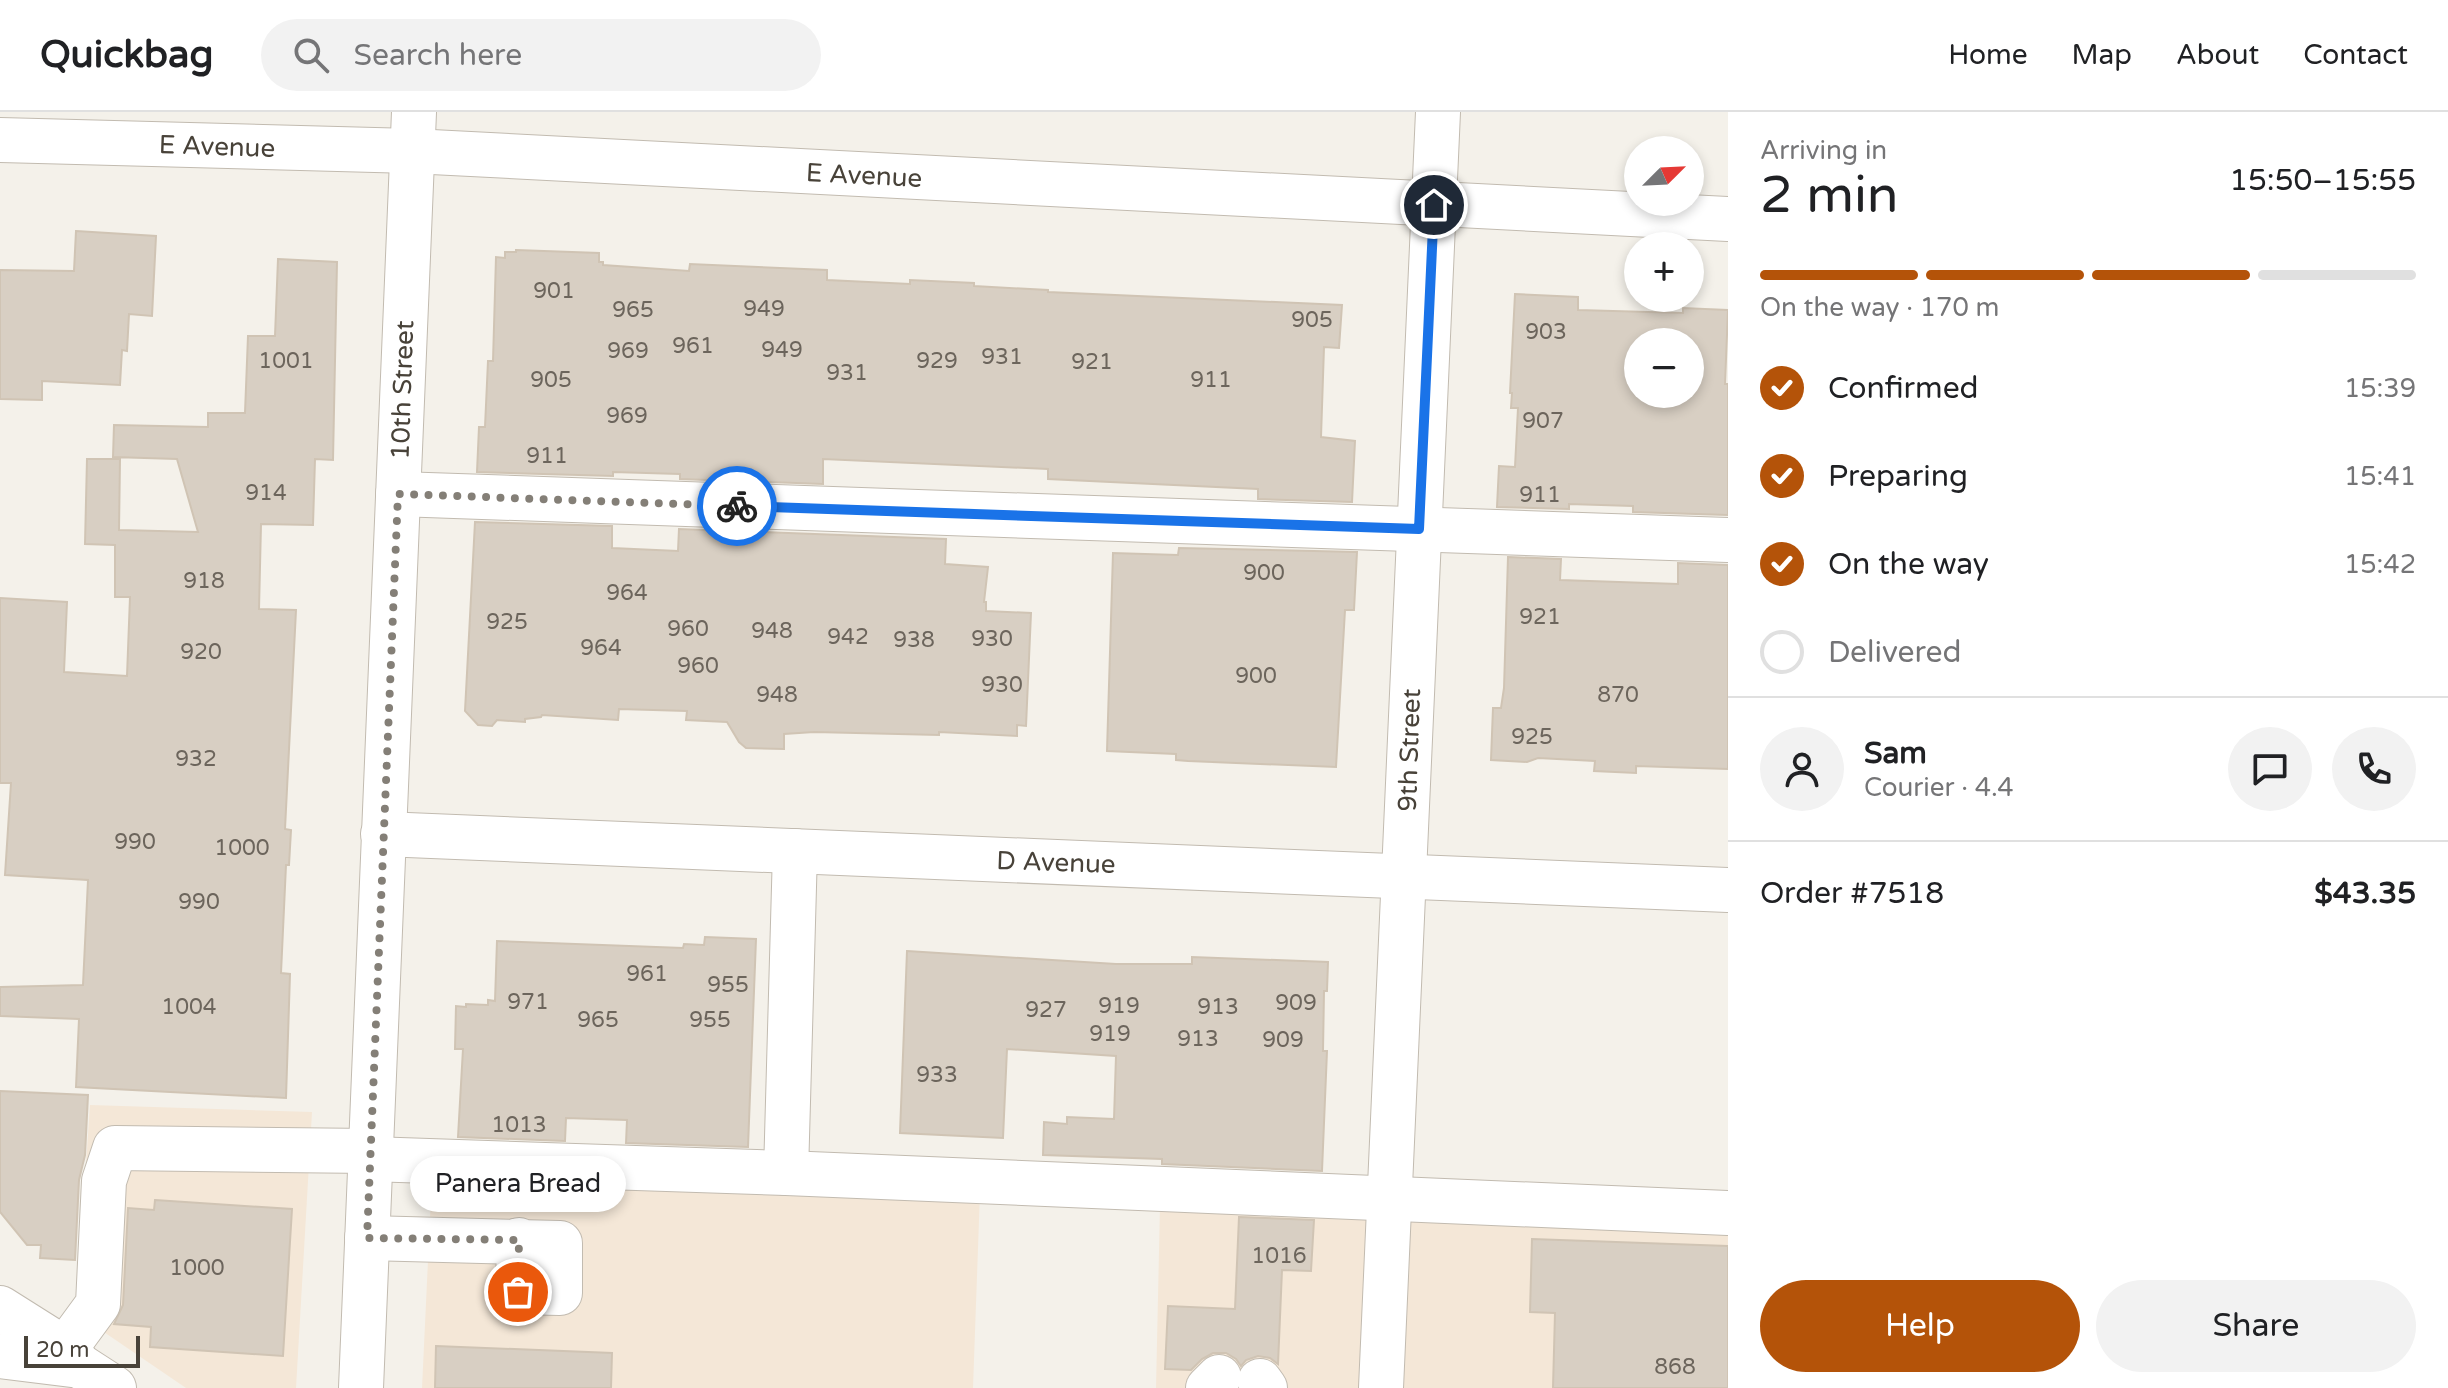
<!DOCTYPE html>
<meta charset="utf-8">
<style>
:root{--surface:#fff;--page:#f2f2f2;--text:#202124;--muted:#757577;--line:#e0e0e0;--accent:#b45309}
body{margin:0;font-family:"Varela Round",sans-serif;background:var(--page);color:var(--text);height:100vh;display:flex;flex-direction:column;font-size:30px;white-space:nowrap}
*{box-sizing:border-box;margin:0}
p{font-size:26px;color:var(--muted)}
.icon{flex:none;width:44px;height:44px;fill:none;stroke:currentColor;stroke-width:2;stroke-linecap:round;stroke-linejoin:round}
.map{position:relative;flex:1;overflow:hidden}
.drawer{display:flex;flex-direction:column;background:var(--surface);width:720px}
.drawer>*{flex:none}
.needle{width:52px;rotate:66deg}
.tools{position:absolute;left:1624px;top:24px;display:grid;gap:16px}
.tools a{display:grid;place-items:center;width:80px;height:80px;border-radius:50%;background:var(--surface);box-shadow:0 4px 12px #0003;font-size:40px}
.scale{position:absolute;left:24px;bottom:20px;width:116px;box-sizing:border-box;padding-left:8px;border:4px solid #484239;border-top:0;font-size:22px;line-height:28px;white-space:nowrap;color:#484239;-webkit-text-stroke:6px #fff;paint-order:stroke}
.pin{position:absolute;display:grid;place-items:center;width:68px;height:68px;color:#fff;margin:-34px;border:4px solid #fff;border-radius:50%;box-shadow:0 2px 8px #0007}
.courier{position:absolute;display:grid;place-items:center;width:80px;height:80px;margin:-40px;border:6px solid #1a73e8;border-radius:50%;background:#fff;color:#222;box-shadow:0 2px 10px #0007}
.bubble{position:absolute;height:56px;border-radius:28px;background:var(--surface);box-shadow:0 4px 12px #0003;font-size:26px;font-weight:600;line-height:56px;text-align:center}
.headline em{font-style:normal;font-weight:600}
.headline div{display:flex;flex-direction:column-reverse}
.headline{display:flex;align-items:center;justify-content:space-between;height:136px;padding:0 32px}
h1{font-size:52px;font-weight:600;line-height:60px}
.bar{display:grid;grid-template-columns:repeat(4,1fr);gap:12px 8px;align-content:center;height:96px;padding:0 32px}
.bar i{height:10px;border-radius:6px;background:var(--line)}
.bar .on{background:var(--accent)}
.bar p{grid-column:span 4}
.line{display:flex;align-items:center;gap:20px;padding:0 32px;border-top:2px solid var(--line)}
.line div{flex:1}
.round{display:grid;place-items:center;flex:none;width:84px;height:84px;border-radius:42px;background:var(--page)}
ol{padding:0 32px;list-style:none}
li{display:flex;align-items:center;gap:24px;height:88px}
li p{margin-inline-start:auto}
li .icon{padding:8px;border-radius:50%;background:var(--accent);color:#fff;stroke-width:4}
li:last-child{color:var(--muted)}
li i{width:44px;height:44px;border:4px solid var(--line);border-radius:50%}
.primary-button{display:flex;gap:16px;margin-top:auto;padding:16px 32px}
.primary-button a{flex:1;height:92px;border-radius:48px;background:var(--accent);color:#fff;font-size:32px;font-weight:600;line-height:92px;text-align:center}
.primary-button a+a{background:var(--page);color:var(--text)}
header{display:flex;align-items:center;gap:48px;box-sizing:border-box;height:112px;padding:0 40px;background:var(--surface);border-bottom:2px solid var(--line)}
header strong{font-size:38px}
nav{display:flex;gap:44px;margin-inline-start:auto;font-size:28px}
.search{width:560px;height:72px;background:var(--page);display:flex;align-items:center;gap:20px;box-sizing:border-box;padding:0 28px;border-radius:44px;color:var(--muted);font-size:30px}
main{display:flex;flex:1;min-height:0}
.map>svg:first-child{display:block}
.commercial{fill:#f4e7d7}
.building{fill:#d8cfc3;stroke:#d0c4b4;stroke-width:2;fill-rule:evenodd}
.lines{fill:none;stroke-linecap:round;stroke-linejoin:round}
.minor-casing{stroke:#c2bbb0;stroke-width:46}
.minor{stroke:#fff;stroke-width:44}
.done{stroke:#847f77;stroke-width:8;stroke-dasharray:0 14.4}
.route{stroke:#1a73e8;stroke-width:10}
.labels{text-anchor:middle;stroke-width:7;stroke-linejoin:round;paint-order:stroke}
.number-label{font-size:22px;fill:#6c655c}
.street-label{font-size:26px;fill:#484239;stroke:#fff}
</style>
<header>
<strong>Quickbag</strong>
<div class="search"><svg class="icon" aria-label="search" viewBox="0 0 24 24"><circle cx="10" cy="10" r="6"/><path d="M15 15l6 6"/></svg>Search here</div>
<nav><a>Home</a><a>Map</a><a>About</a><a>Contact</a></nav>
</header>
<main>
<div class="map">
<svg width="1728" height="1276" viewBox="0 0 1728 1276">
<rect width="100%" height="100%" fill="#f4f1ea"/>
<g class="commercial">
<path d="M90,993L312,1000L296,1276H186L76,1201Z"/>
<path d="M432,1064L980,1080L973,1276H422Z"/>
<path d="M1160,1094L1728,1112V1276H1156Z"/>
</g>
<g class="building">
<path d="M76,119L156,124L152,204L129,202L127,239L122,238L120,273L42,269V288L0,287V158L74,159Z"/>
<path d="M516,138L599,141V150H603V153L689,159L690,152L827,158V168L910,172V168L974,171V174L1048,178V180L1342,193L1339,236L1324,235L1321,325L1355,329L1352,390L1258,387V377L1048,367V357L823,347V372L680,367V362L613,360V364L477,360L479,315H485L488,249H493L496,145L505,146V140H516Z"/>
<path d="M278,147L337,150L333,348L315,347L313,413L261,412L259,497L296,498L285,717L291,718L289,753H286L281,861L290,862L286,986L76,975L79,907L0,904V875L83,873L88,768L5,763L11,671H0V486L67,490L64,560L127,564L130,485H115V433L85,432L87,347H120L119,418L198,420L177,347L113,345L114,313L208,315V301H245L248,224H275Z"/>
<path d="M1515,182L1578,185V198L1683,201V196L1728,198L1725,272H1728V403L1633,400V394L1569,392V397L1497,395L1499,354L1515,355L1518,296H1511L1512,281H1510ZM1638,230H1690V282H1638Z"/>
<path d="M475,410L612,414V436L678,439L679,417L946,427L945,452L988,455L984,490H986V499L1031,501L1026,614L1017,613V624L939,620V623L814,620L784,622V637L746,636L739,630L727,610L686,608L687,599L619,597L618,608L542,603L541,605L525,607V610L497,608L492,614L478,613L465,599Z"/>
<path d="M1179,436L1357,440L1354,498H1345L1336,655L1188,649L1176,648V642L1107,639L1113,441L1178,443Z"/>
<path d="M1508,445L1561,447L1560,468L1678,472V451L1728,453V657L1636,654V661L1594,659L1595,649L1538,646L1527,650L1491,648L1493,596H1501L1504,576Z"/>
<path d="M705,825L756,827L748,1035L626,1031L627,1008L566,1006L565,1029L458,1025L463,937H455L456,894L466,895V892L488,893V888L495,889L497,829L683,836L684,832L704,833Z"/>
<path d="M907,839L1116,852H1192V845L1328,850L1327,879H1324L1323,939H1327L1322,1059L1162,1052V1047L1043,1043L1044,1010L1067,1012V1005L1114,1007L1116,944L1007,937L1003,1026L900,1021Z"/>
<path d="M0,979L88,983L85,1043L79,1068L75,1148L40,1146L41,1133H27L0,1100Z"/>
<path d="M155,1088L292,1097L283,1244L150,1235L151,1215L114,1212L123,1193L128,1096L154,1098Z"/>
<path d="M1239,1105L1314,1108L1311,1159L1282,1158L1278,1252L1270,1246L1258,1244L1246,1248L1241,1254L1236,1247L1226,1241H1213L1202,1247L1191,1258L1165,1257L1168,1194L1235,1197Z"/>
<path d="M1532,1127L1728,1134V1276H1553L1555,1201L1530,1200Z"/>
<path d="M436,1234L612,1241L611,1276H435Z"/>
</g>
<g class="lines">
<g class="minor-casing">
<g id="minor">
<path d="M0,28L412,39L1728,107"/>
<path d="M398,382L1728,428"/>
<path d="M383,722L1728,778"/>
<path d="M370,1047L786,1061L1728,1101"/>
<path d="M786,1061L795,739"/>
<path d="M367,1126L560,1131V1181L518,1180L519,1128"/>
<path d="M0,1196L65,1237L80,1254L114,1276"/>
<path d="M65,1237L98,1192L104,1069L115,1036L371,1039"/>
<path d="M0,1244L80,1254"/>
<path d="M1260,1269L1265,1276"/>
<path d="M361,1276L414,0"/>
<path d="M1208,1276L1219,1265"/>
<path d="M1381,1276L1438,0"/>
</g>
</g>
<use href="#minor" class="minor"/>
</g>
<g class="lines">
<path class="done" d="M518,1180L519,1128L367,1126L398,382L737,394"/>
<path class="route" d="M737,394L1419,417L1434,93"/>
</g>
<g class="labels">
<g class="number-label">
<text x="554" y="186">901</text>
<text x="764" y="204">949</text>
<text x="633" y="205">965</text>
<text x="1312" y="215">905</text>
<text x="1546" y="227">903</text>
<text x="693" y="241">961</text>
<text x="782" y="245">949</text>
<text x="628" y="246">969</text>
<text x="1002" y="252">931</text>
<text x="286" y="256">1001</text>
<text x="937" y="256">929</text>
<text x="1092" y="257">921</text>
<text x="847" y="268">931</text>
<text x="551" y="275">905</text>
<text x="1211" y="275">911</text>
<text x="627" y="311">969</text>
<text x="1543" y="316">907</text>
<text x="547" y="351">911</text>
<text x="266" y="388">914</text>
<text x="1540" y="390">911</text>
<text x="1264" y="468">900</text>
<text x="204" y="476">918</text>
<text x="627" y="488">964</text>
<text x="1540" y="512">921</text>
<text x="507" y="517">925</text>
<text x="688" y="524">960</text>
<text x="772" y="526">948</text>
<text x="848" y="532">942</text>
<text x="992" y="534">930</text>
<text x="914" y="535">938</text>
<text x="601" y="543">964</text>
<text x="201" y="547">920</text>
<text x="698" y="561">960</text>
<text x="1256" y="571">900</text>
<text x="1002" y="580">930</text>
<text x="777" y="590">948</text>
<text x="1618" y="590">870</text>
<text x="1532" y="632">925</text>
<text x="196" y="654">932</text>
<text x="135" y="737">990</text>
<text x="242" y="743">1000</text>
<text x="199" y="797">990</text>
<text x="647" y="869">961</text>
<text x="728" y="880">955</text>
<text x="528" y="897">971</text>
<text x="1296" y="898">909</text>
<text x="1119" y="901">919</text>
<text x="189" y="902">1004</text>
<text x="1218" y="902">913</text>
<text x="1046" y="905">927</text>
<text x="598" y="915">965</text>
<text x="710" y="915">955</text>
<text x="1110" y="929">919</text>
<text x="1198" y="934">913</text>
<text x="1283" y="935">909</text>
<text x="937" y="970">933</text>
<text x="519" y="1020">1013</text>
<text x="1279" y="1151">1016</text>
<text x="197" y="1163">1000</text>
<text x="1675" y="1262">868</text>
</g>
<g class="street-label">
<text transform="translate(217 34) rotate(2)" y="9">E Avenue</text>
<text transform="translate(864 63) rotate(3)" y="9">E Avenue</text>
<text transform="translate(402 278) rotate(-88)" y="9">10th Street</text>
<text transform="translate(1409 638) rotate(-88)" y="9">9th Street</text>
<text transform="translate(1056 750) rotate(2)" y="9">D Avenue</text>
</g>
</g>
</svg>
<div class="tools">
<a><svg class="needle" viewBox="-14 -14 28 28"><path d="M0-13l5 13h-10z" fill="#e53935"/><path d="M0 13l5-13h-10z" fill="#757577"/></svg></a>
<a>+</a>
<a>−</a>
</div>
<div class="scale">20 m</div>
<div class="pin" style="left:518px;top:1180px;background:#ea580c"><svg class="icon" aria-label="bag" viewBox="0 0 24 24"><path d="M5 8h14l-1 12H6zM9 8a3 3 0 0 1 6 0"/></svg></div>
<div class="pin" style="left:1434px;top:93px;background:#1f2937"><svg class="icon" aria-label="home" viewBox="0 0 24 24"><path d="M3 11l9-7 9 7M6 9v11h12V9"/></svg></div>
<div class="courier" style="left:737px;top:394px"><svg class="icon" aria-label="bike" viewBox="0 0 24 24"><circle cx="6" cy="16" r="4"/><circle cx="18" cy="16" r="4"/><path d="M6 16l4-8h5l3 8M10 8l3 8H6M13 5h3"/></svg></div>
<div class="bubble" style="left:410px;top:1044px;width:216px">Panera Bread</div>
</div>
<section class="drawer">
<div class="headline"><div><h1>2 min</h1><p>Arriving in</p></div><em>15:50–15:55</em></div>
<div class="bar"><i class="on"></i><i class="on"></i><i class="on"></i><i></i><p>On the way · 170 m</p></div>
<ol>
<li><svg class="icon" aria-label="check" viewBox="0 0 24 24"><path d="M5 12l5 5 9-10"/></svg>Confirmed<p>15:39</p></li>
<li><svg class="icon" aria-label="check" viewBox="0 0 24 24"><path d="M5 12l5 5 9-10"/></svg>Preparing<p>15:41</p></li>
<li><svg class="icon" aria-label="check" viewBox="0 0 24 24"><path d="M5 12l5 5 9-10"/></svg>On the way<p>15:42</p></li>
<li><i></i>Delivered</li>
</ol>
<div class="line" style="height:144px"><a class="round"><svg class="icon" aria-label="person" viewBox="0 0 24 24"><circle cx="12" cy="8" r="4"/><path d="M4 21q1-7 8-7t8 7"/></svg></a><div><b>Sam</b><p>Courier · 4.4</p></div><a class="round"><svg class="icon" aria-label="chat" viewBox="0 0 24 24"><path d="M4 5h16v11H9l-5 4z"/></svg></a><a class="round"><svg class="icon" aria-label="phone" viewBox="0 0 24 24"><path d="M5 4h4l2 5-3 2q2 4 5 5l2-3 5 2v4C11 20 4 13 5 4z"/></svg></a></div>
<div class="line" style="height:104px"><div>Order #7518</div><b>$43.35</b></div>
<div class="primary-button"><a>Help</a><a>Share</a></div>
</section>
</main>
